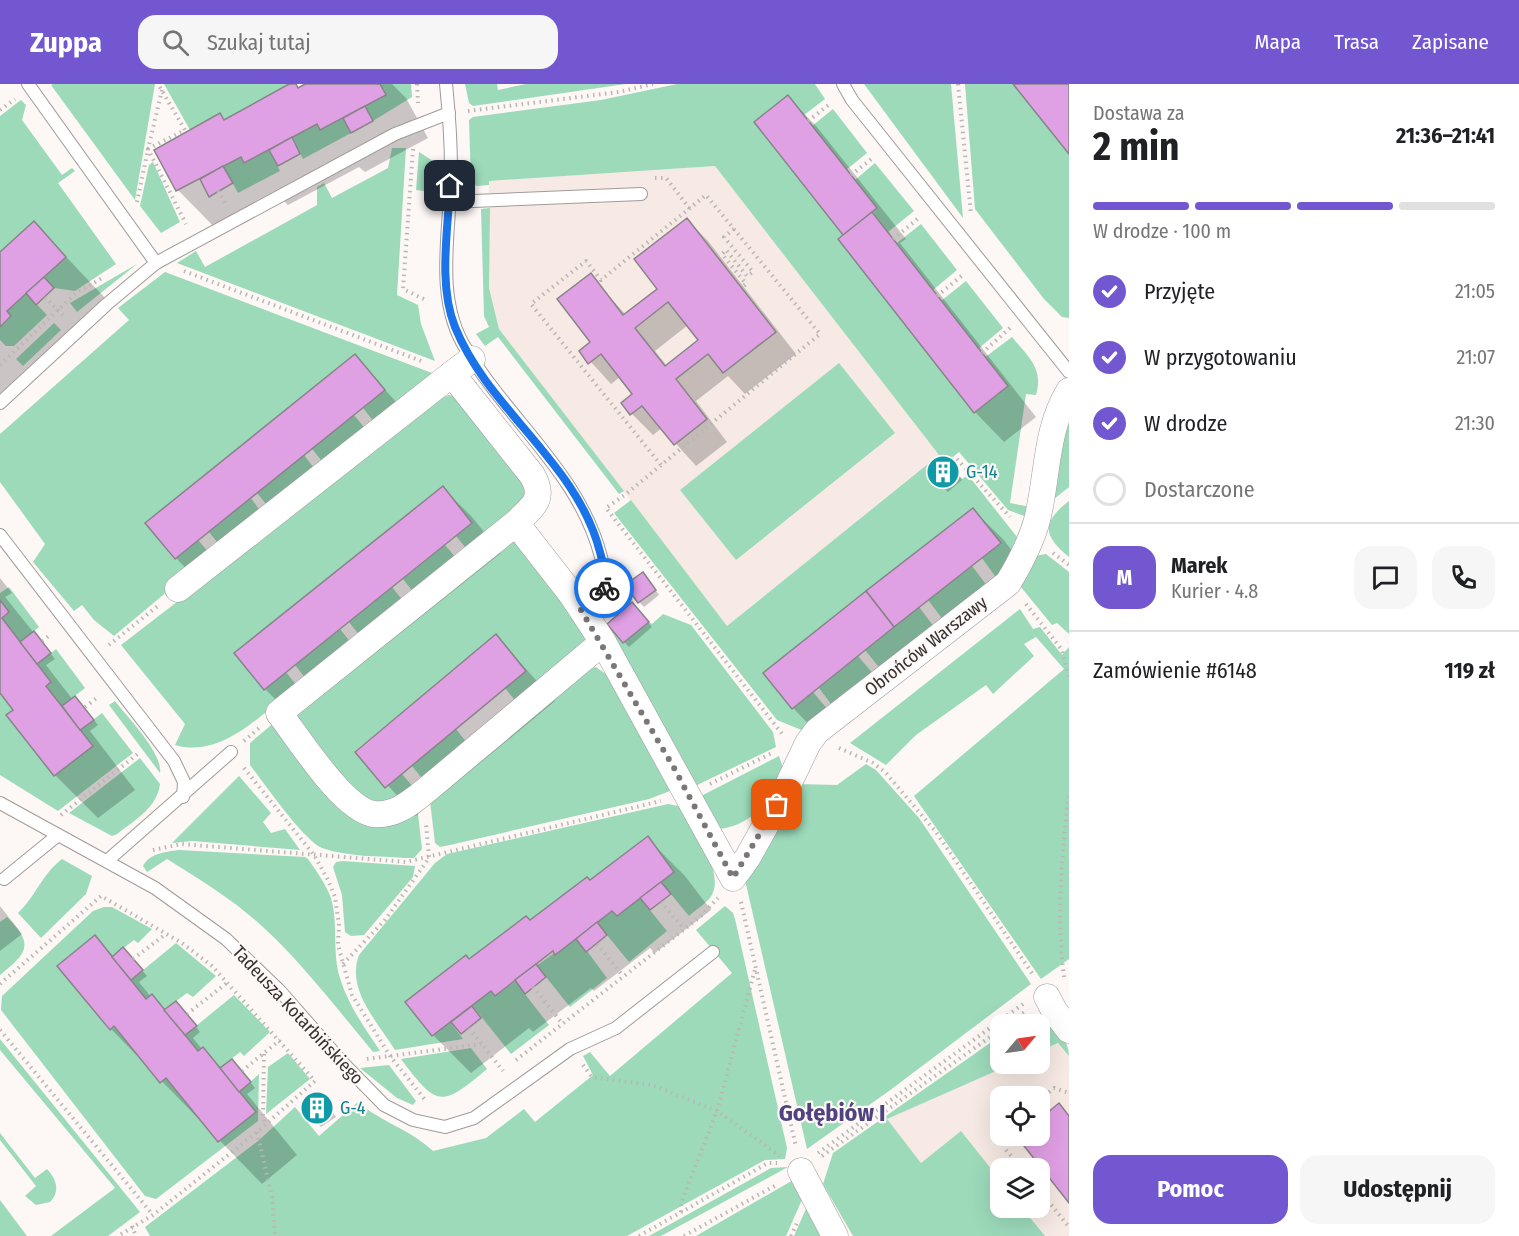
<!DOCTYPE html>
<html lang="pl">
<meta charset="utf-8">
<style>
:root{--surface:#fff;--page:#f6f6f6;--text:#202124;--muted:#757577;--line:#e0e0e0;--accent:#7357d1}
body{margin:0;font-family:"Fira Sans Condensed",sans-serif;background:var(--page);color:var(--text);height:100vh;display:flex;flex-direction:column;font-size:22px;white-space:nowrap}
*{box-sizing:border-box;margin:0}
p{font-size:20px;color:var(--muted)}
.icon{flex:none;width:33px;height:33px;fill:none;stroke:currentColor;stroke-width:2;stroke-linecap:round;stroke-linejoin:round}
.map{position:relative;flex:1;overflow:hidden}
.sheet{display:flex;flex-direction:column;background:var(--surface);width:450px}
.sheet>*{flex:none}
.needle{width:39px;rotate:61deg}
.fabs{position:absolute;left:990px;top:930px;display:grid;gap:12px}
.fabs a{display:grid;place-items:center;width:60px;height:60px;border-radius:12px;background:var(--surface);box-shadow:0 6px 24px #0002;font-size:30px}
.pin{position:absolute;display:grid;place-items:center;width:51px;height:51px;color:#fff;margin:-26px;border-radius:12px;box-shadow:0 3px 9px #0006}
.courier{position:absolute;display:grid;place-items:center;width:60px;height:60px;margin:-30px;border:4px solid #1a73e8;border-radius:50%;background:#fff;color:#222;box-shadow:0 2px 8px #0007}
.summary em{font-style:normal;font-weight:700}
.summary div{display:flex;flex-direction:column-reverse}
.summary{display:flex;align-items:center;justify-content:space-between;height:102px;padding:0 24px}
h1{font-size:39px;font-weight:700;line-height:45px}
.bar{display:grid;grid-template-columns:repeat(4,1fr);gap:9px 6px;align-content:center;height:72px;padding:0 24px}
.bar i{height:8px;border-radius:4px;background:var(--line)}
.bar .active{background:var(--accent)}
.bar p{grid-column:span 4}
.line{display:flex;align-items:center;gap:15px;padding:0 24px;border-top:2px solid var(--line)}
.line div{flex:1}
.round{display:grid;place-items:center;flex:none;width:63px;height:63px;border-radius:18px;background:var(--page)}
ol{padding:0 24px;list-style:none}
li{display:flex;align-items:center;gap:18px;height:66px}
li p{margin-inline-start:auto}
li .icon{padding:6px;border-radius:50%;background:var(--accent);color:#fff;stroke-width:4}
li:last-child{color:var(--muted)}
li i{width:33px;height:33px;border:3px solid var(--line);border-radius:50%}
.primary-button{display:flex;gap:12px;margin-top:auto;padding:12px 24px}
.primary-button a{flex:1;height:69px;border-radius:18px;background:var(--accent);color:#fff;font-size:24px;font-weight:700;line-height:69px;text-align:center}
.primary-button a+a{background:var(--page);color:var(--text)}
header{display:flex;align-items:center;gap:36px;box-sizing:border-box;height:84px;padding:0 30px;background:var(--accent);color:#fff}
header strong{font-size:28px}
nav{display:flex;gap:33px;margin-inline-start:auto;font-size:21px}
.search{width:420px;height:54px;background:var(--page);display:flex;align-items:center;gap:15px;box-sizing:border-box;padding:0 21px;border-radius:18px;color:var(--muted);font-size:22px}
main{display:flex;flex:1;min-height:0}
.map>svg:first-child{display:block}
.built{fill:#f7eae4;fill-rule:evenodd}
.green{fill:#9cdaba}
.shadow{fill:#0003;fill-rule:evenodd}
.building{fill:#e0a0e4;stroke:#888488;stroke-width:1.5;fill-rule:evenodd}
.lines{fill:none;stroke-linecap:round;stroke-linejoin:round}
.service-casing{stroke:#a09b99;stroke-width:14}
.minor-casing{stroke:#a09b99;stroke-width:27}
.path{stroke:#bab6b4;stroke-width:4;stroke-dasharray:1.5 4.5;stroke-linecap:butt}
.service{stroke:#fff;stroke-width:12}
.minor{stroke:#fff;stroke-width:26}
.done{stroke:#7a7776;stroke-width:6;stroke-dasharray:0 10.8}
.route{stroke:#1a73e8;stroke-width:8}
.labels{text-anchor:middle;stroke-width:4.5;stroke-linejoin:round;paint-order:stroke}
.culture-label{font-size:18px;fill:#0d838f;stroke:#fdf7f5;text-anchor:start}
.street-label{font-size:18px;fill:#343231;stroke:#fdf7f5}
.district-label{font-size:24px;font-weight:bold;fill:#4e4380;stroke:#fdf7f5}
</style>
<header>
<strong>Zuppa</strong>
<div class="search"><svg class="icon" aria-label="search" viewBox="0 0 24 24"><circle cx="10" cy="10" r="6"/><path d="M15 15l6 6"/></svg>Szukaj tutaj</div>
<nav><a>Mapa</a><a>Trasa</a><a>Zapisane</a></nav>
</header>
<main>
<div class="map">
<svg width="1069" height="1152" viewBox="0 0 1069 1152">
<rect width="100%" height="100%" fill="#fdf7f5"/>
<g class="built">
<path d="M715,82L939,371L727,542L499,245L489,204V97Z"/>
<path d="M1058,959L1069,972V1152H979L886,1035L1012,980H1040V967ZM1000,1012H1040V1052H1000ZM1000,1084H1040V1124H1000Z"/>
</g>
<g class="green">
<path d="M53,0H155L135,116L51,1Z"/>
<path d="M164,0H289L224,36L220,30L190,46Z"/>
<path d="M380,0H411L412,13L373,37L365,22L386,11Z"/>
<path d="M465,0H497L498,6L526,0H626L473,22L469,19Z"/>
<path d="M677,0H815L825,15L804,31L843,151L838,155L974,329L984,274L1012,253C1028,273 1044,284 1036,311L1026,310L1010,419L1031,423L1027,433L1008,426L959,368L948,377L962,395L968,391L1017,453L997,495L982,474L1001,459L973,424L764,589L792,625L813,608L829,627L804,647L777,636L614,429L631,416L727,542L939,371L715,82L489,97V101L477,102L471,99L469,36L473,33L601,16Z"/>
<path d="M864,0H951L963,134Z"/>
<path d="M965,0H1013L1069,70V234L1062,233L1044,215L975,125Z"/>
<path d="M21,16L26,21L22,36L62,91L72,84L75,87L58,99L116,180L75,207L54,204L44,193L0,168V32Z"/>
<path d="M833,25L867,69L846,86L812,42Z"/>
<path d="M343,34L351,49L303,75L292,53L317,40L321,46Z"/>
<path d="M392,64H406L397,211L418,221L421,240L435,277L177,179L196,167L205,183L317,121V103L324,99L332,114L388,84Z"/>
<path d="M269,66L280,87L238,109L223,82L241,73L245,79Z"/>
<path d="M419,68L433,77L439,109L416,106Z"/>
<path d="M153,78L180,138L161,149L140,122L149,81Z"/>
<path d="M875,79L914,127L888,148L873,128L877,124L855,96Z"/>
<path d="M490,124L489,204L499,245L624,407L619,410L498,253L485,262L476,250L489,243L484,232L481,125Z"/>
<path d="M921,140L957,186L933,206L897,159Z"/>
<path d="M137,180L77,228L70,219Z"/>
<path d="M165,188L432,289L429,297L378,343L363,324L384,306L355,270L145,439L174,475L198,456L211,471L114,552L94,536L82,521L74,527L33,478L45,460L0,398V350L129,236L118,224Z"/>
<path d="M966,197L1003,244L978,265L941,217Z"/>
<path d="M26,209L47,231L14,262H6L0,256V243L11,233L7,227Z"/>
<path d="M54,239L61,246L23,282L16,275Z"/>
<path d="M839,279L895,349L736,476L680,406Z"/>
<path d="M449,311L454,312L522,390L526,413L469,468L456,452L472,439L443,402L234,569L264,606L286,588L297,602C263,629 222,675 175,661L185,640L121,561L440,315Z"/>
<path d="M1069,329V403L1049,419Z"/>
<path d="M354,331L368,348L326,382L312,365Z"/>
<path d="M304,371L317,388L270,425L257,409Z"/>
<path d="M251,414L263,431L221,463L209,448Z"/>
<path d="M1069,417V473C1042,451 1042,438 1069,417Z"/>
<path d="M513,456L520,460L586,553L585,559L518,620L505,604L526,587L496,551L355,667L385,704L402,690L415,705L402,716L366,724L295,641L296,630Z"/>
<path d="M445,461L457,475L414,509L403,495Z"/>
<path d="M1046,470L1069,488V550L1057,539L1052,541L1016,497L1035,472Z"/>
<path d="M972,482L988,503L944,537L928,516Z"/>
<path d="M9,503L39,543L20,558L2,534L9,528L0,516V509Z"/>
<path d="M392,503L404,518L360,552L349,538Z"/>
<path d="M919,523L935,544L882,587L865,566Z"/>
<path d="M1020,525L1033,545L1040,543L1062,571L1069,563V875L1041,895L914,712L1064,585L1036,553L1024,560L1034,572L993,610L986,601L916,651L886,681L850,659Z"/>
<path d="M663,530L691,541L773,648L776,663L695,702L603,542L607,540L623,558L649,538L652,540Z"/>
<path d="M340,545L351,559L306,595L295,581Z"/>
<path d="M56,565L85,604L62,622L46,602L37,580Z"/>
<path d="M858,572L875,592L834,624L819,604Z"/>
<path d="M596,583L607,591L670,707L649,715L450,761L440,763L435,759L429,709L586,585Z"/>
<path d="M0,609L13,626L7,631L80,646L102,629L133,669L58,727L0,691Z"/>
<path d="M115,617C127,633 163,669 160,689L109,621Z"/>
<path d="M276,637L350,727L417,721L422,765L414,774H405C378,772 348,773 322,764C304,757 263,698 250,681V659Z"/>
<path d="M456,645L468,660L424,697L412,682Z"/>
<path d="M779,672L785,690C768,717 751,743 717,745L699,713Z"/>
<path d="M140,674L160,700C157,724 135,736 117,750L112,752L69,729Z"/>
<path d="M866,680L876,686L919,734L1031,900L889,1007L807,1065L745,796L796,700L837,701Z"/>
<path d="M239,692L271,729L263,738L271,749L285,745L300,766L192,757L172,759Z"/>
<path d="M668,720L679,722C691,743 728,791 710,814C704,821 695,826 689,832L661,798L674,787L647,752L590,796L587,793L530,836L526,832L469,875L466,871L432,952L450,938L463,955L395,966C377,937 346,906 359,871L435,779L447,770Z"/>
<path d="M179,766L305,773L308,775C315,785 323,796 328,807C340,831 331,866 340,894C348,921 365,944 380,967L373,968C338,926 304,881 264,844C235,817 201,796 167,775L147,788L143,782C150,769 165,768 179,766Z"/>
<path d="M62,775L92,792L86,810L41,854L18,829C36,812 42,790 62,775Z"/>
<path d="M342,777L415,782L413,793L364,851L351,852L345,848L342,811L333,783L336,778Z"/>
<path d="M640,814L667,847L629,878L607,851L587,867L607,894L570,923L546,893L525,910L549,941L511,970L472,921L491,907L495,912L612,827L617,832Z"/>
<path d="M725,822L733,829L735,835L787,1064L785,1075L765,1076L627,1152H150L145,1143L258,1057L295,1023L319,1052L358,1018C381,1038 411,1046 433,1067L486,1054L524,1025L535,1038L593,991L583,972L590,968L610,992L732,889L696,846Z"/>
<path d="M104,823H112L152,845L138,859L134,856L112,873L58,882L109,946L114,942L160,999L166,994L218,1058L239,1008L259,990L258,1037L156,1115L145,1112L1,926L2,912L93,827Z"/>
<path d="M7,833C35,861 27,869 0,891V838Z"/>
<path d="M176,859L216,892L193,913L187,909L164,926L152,911L146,915L131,896Z"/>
<path d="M234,911L270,948L244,972L240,968L220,984L203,963L198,967L185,951Z"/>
<path d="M1036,934C1053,937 1069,955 1069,972L1058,959L1040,967V940H1017L1025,935Z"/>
<path d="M1000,952V980H1012L887,1035L921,1079L961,1047L1000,1096V1124H1022L1045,1152H853L823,1100L833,1069Z"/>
<path d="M0,955L140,1128L108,1152H51L115,1104L0,966Z"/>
<path d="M471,964L487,985C441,1024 437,1023 401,975Z"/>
<path d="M288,969L310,995L266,1030L268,983Z"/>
<path d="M389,981L416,1017L413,1021L397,1014L360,984Z"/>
<path d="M0,1049L35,1094L47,1085C56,1095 61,1107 50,1118L36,1121L25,1112L36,1102L0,1056Z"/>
<path d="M788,1083L661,1152H649L771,1084Z"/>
<path d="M795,1095L804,1111L786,1152H696Z"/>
<path d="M0,1116L27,1152H0Z"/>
<path d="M809,1118L827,1152H794Z"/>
</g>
<g class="shadow">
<path d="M292,0L300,5L309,0H392L406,14L428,54L365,88L359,83L288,121L283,116L220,149L178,106L156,66L220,31L225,37Z"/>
<path d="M788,13L817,43L906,155L900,159L1036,333L1004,358L975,328L845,151L756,38Z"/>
<path d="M687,136L708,157L796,270L745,310L728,292L696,317L727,358L696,382L662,344L653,351L632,330L623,319L634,310L620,293L611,300L581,267L593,258L590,191L626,231L659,205ZM688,241L700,256L667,282L655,267Z"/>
<path d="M34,139L108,217L0,325V170Z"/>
<path d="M355,272L405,328L197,496L176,474Z"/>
<path d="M949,380L962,396L948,408L943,403Z"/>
<path d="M443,404L472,433L501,469L294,634L265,605Z"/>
<path d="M973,426L1003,455L1029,489L822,654L793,624Z"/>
<path d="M0,494L12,509L5,513L55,575L46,581L73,616L80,619L98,641L90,647L135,706L98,734L55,691L9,631L15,626L0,606Z"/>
<path d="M648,495L659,511L644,523L639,518Z"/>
<path d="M637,525L652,543L629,563L624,558Z"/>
<path d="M496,552L555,617L416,732L357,668Z"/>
<path d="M647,754L685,792L711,826L655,869L650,864L594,907L591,904L533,948L529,944L471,989L433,951L470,877L590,798Z"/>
<path d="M0,822L22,850L0,867Z"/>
<path d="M95,853L114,873L128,870L147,892L139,898L151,913L166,927L181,924L200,948L193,954L202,965L222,985L237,982L255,1004L247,1010L297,1071L262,1100L111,945Z"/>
<path d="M324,1016L336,1033L321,1043L316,1038Z"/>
<path d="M1059,1021L1069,1031V1116L1019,1054L1040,1052V1037Z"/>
</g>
<g class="building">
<path d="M289,0H296L298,4L305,0H380L386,11L320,46L317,40L244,79L241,73L176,107L154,66L220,29L224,36Z"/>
<path d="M1013,0H1069V70Z"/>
<path d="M788,11L877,124L843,151L754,38Z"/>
<path d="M365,22L373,37L351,49L343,34Z"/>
<path d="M292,53L300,70L278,82L269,66Z"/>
<path d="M223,82L233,99L209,113L200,95Z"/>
<path d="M872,128L1008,302L974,329L838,155Z"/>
<path d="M687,134L776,248L723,289L708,270L676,295L707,335L674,361L642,322L630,331L621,319L632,310L601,270L588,280L579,267L590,258L557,215L591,189L623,231L657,205L634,175ZM668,218L698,256L665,282L635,244Z"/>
<path d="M34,137L66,173L7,227L11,232L0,243V168Z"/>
<path d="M44,193L54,204L36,221L26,209Z"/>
<path d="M355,270L385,306L175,475L145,439Z"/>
<path d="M944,373L959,390L942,404L928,386Z"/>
<path d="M443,402L472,439L264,606L234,569Z"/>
<path d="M973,424L1001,459L894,543L866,507Z"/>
<path d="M643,488L656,506L638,519L625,501Z"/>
<path d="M866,507L894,543L792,625L763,589Z"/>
<path d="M0,516L9,528L2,534L51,598L46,602L93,662L54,692L6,631L13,626L0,609Z"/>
<path d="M632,518L649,538L623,559L607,540Z"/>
<path d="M34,547L51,569L37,580L20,558Z"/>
<path d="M496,550L526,587L385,704L355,668Z"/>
<path d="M75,612L94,636L80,646L62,622Z"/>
<path d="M648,752L674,788L617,832L612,827L555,871L553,867L495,912L491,907L432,952L405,918L466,871L469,875L526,832L530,836L587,793L590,796Z"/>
<path d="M661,798L671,810L650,826L640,814Z"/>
<path d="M597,838L607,851L586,868L576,855Z"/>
<path d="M95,851L146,915L152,910L198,967L203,963L256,1028L218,1058L166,994L160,999L114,942L110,946L57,882Z"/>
<path d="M123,863L143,886L131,896L112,873Z"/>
<path d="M536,880L546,893L525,910L515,896Z"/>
<path d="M176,917L197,942L185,951L164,926Z"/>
<path d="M472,922L481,934L461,950L451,938Z"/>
<path d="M232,975L251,998L239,1008L220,984Z"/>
<path d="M319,1009L332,1027L315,1039L303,1021Z"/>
<path d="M1059,1019L1069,1032V1119L1017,1053L1040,1052V1035Z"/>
</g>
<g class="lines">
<g class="service-casing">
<g id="service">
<path d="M28,0L156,179"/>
<path d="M446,0C449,29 451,58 451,86C451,144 433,213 466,265C509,337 580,390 601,473C603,483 608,494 604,504C601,514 589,520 581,526"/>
<path d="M843,0L852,16L1069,288"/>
<path d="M449,118L641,110"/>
<path d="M0,319L107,220L156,179L395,50L449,29"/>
<path d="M0,451L174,677L184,698L183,713"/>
<path d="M0,719L155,804L226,855L280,907L343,979L384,1021L413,1036L445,1043L474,1034L570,965L616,944L713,868"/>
<path d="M107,777L231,668"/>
<path d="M4,795L58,751"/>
</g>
</g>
<g class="minor-casing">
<g id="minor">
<path d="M472,275L452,290L532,391C546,415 533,422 516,439L279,629C298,653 343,726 374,730C394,732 409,720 424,708L603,558"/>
<path d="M516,439L572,511L603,558L733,794L748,773L787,703L808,659L817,647L1008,499C1020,479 1031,459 1037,436C1048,393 1045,346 1069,307"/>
<path d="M178,505L452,290"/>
<path d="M1047,913L1055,928L1069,946"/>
<path d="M801,1087L835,1152"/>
</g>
</g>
<g class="path">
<path d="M417,0L418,19"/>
<path d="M958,0L971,130"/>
<path d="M162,6L148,65L186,140"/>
<path d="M0,26L15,15"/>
<path d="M468,27L619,8L653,0"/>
<path d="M808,37L831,19"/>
<path d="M413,65L403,205L426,216"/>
<path d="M851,91L874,73"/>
<path d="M655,94H666L690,125"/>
<path d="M218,107L226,120"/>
<path d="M137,118L148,65L185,46L158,0"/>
<path d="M734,145L724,153L753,188L747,192L726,166L722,170L746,200L741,204"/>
<path d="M893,155L920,133"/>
<path d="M184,187L424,278"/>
<path d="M937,212L964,190"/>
<path d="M45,213L65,233"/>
<path d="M982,269L1010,244"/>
<path d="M0,281L76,209L104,193"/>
<path d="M957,375L1010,433"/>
<path d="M661,381L531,220L586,177L601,196L706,111L820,250L626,410L606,424L783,651"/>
<path d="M1053,469L1069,481"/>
<path d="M1026,520L1062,566L1069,593"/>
<path d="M42,557L50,551"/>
<path d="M109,561L159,521"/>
<path d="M85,623L98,613"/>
<path d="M244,657L259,644"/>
<path d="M839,664L873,679L885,688L936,748L1034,892"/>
<path d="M244,684L314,771L328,796L335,813L339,841L338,861L352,911L390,972L426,1017"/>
<path d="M710,700L774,668"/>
<path d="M61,731L140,668"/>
<path d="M153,766L181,760L406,778L661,717"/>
<path d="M661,818L684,845"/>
<path d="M741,818L796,1063"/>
<path d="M597,860L623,892"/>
<path d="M133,875L166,850"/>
<path d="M343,880L385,836L429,774L426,739"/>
<path d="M1064,893C1056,831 1062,770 1069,708"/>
<path d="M0,900L101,812L182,859L212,882L315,997L257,1048L153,1131L118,1152"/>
<path d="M533,903L562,939"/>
<path d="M187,930L228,898"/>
<path d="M1008,940L1025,928"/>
<path d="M469,944L503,987"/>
<path d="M0,946L153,1131"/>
<path d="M264,970L263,1031L265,1040"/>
<path d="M367,975L482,960"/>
<path d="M516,976L700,833L718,814"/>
<path d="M583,981L592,993L652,1001L717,1027L780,1072"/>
<path d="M242,987L280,956"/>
<path d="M1040,1016L1054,1004L1069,1009"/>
<path d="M257,1048L272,1113L275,1152"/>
<path d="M1006,1066L1022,1084"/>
<path d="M818,1069L1023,920"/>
<path d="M822,1072L1000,946"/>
<path d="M1040,1107L1069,1143"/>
<path d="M681,1128V1119L717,1027L756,882"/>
<path d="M132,1142L136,1152"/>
<path d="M639,1152L768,1079H777"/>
<path d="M684,1152L778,1100"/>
<path d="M791,1152L797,1139"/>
</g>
<use href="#service" class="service"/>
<use href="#minor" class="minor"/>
</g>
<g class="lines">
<path class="done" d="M604,504L600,511L581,526L674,684L733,794L777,721"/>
<path class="route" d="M450,102C448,146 438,201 455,243C489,327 577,378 600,468C603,480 607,491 604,504"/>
</g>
<defs>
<g id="building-disc" transform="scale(1.725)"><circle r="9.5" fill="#0f9aa8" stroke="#fdf7f5"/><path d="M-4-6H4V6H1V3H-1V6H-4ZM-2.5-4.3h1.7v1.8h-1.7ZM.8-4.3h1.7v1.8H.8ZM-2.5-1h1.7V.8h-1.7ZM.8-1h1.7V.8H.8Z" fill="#fff"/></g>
</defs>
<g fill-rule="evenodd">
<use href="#building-disc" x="943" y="388"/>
<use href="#building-disc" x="317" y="1024"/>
</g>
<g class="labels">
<g class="culture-label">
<text x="966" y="394">G-14</text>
<text x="340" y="1030">G-4</text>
</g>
<g class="street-label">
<text transform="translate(926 562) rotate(-38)" y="6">Obrońców Warszawy</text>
<text transform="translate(298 931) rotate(47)" y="6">Tadeusza Kotarbińskiego</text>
</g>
<g class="district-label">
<text x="832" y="1037">Gołębiów I</text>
</g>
</g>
</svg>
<div class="fabs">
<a><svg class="needle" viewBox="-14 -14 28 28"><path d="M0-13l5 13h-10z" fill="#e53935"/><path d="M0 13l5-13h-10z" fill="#757577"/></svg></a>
<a><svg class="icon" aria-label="locate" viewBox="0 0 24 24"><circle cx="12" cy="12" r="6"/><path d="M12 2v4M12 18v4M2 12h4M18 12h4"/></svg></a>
<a><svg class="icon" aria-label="layers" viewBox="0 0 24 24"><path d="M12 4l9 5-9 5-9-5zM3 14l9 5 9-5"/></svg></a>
</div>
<div class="pin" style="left:777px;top:721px;background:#ea580c"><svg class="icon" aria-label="bag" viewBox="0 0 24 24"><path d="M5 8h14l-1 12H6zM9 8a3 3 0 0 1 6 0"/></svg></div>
<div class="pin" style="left:450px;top:102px;background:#1f2937"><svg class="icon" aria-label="home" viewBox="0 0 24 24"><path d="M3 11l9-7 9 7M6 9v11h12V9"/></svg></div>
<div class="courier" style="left:604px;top:504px"><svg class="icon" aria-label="bike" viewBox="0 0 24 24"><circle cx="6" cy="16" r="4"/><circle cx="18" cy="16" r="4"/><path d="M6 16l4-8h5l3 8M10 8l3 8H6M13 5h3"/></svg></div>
</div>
<section class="sheet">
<div class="summary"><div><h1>2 min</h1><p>Dostawa za</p></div><em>21:36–21:41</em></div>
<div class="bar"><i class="active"></i><i class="active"></i><i class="active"></i><i></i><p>W drodze · 100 m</p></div>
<ol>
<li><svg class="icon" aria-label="check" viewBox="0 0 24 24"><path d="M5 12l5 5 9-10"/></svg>Przyjęte<p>21:05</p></li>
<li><svg class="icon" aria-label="check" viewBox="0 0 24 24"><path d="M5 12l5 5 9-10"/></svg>W przygotowaniu<p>21:07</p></li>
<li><svg class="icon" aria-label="check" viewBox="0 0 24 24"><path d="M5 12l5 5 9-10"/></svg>W drodze<p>21:30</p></li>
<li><i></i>Dostarczone</li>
</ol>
<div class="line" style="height:108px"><b class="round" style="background:var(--accent);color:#fff">M</b><div><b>Marek</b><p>Kurier · 4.8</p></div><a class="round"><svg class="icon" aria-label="chat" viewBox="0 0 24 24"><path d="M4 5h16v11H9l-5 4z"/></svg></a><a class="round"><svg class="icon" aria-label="phone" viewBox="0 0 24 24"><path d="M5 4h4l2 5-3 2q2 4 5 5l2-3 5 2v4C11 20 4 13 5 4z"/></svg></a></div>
<div class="line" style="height:78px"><div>Zamówienie #6148</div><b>119 zł</b></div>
<div class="primary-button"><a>Pomoc</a><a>Udostępnij</a></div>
</section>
</main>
